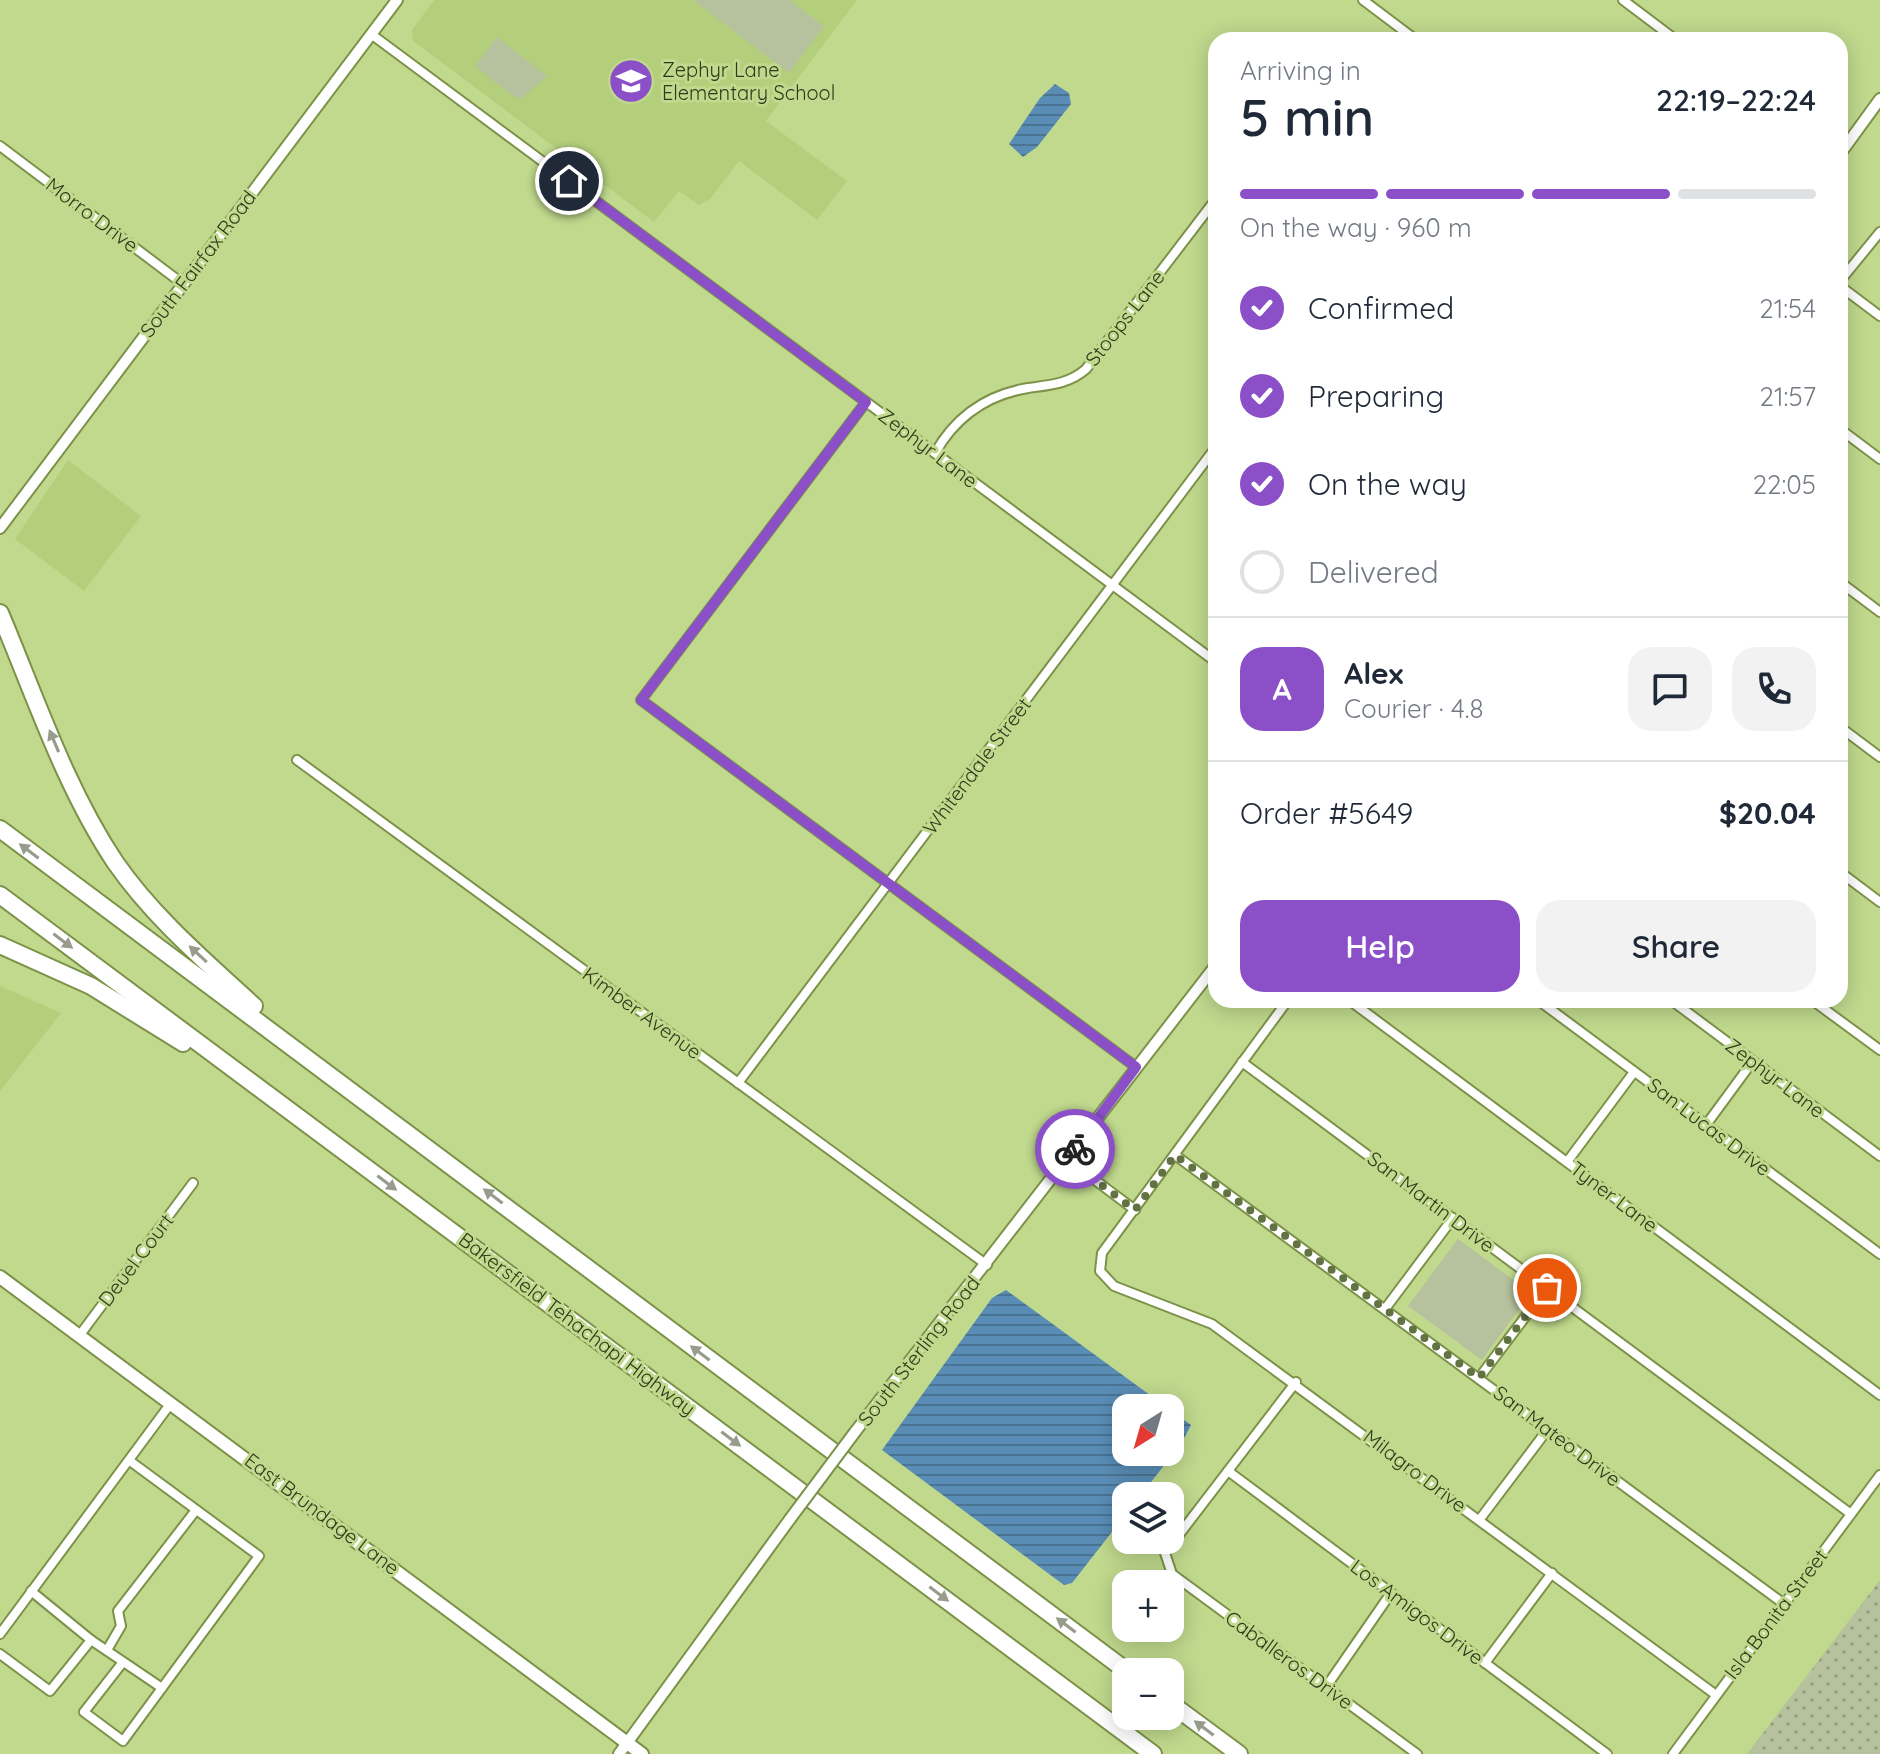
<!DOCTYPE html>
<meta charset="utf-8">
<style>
:root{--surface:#fff;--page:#f2f2f3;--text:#1f2937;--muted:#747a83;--line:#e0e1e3;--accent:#8b50c7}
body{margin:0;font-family:Quicksand,sans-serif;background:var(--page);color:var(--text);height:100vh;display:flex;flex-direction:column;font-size:30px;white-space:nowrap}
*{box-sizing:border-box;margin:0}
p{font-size:26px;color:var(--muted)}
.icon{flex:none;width:44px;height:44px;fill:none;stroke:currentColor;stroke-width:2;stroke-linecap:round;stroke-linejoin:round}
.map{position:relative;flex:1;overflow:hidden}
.details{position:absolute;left:1208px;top:32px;width:640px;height:976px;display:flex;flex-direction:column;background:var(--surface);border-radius:24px;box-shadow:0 4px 20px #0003}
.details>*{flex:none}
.needle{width:52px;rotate:217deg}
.controls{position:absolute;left:1112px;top:1394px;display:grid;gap:16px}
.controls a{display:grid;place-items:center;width:72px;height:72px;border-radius:16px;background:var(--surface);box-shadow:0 4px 20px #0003;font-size:40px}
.pin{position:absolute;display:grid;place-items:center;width:68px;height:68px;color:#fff;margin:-34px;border:4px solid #fff;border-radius:50%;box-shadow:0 2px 8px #0007}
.courier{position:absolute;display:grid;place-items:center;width:80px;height:80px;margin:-40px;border:6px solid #8b50c7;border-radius:50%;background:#fff;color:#222;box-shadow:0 2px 10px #0007}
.overview em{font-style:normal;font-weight:600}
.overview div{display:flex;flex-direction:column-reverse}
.overview{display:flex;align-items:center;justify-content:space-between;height:136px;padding:0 32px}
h1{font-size:52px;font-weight:600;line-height:60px}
.bar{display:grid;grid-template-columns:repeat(4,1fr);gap:12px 8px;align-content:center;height:96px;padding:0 32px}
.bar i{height:10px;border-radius:6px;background:var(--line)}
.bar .on{background:var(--accent)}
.bar p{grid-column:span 4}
.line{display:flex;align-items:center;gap:20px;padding:0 32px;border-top:2px solid var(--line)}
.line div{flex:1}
.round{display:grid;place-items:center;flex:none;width:84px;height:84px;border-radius:24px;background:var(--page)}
ol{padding:0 32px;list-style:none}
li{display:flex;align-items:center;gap:24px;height:88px}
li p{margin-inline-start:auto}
li .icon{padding:8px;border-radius:50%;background:var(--accent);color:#fff;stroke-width:4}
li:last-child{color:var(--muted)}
li i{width:44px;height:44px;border:4px solid var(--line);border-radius:50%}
.primary-button{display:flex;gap:16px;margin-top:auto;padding:16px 32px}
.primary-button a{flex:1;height:92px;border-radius:24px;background:var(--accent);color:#fff;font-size:32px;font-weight:600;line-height:92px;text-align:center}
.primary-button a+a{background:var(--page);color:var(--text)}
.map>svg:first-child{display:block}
.built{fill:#b4cf7c}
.grass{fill:url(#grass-dots)}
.green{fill:#b5c29d}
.water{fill:url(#water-rules);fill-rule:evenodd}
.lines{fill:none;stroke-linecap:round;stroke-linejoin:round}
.minor-casing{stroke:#7c9249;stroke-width:12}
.tertiary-casing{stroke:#7c9249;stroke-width:14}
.secondary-casing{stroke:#7c9249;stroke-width:16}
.motorway-casing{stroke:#7c9249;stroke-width:20}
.minor{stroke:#fff;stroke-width:8}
.tertiary{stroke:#fff;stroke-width:10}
.secondary{stroke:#fff;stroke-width:12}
.motorway{stroke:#fff;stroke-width:16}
.tertiary-bridge-casing{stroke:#7c9249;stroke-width:14;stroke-linecap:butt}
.tertiary-bridge{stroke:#fff;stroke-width:10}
.oneway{fill:#989c8d}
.done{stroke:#627243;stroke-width:8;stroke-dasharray:0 14.4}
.route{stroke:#8b50c7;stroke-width:10}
.labels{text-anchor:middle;stroke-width:6;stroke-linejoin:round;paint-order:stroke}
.poi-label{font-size:20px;fill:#303a1b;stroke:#c0d98d;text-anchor:start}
.street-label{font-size:20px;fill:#303a1b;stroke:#c0d98d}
</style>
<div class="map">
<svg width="1880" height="1754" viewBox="0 0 1880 1754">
<defs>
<pattern id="grass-dots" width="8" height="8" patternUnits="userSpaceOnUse" patternTransform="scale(2)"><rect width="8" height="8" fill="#b5c29d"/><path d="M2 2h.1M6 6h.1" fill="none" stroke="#949f7f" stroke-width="1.8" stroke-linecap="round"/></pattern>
<pattern id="water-rules" width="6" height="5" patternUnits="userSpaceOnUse" patternTransform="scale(2)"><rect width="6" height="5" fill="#5a8db6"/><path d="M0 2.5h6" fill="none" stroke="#4b7493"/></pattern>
</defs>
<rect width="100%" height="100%" fill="#c0d98d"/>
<g class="built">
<path d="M434,0H857L766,121L847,181L817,220L739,161L710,199L699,205L679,191L654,222L413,41L412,30Z"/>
<path d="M68,460L141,516L84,591L15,539Z"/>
<path d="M0,986L61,1013L0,1091Z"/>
</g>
<path class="grass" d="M1880,1580V1754H1747Z"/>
<g class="green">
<path d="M693,0H789L824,26L789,73Z"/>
<path d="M497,37L547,76L522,98L514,97L475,66Z"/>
<path d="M1458,1239L1531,1293L1482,1360L1408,1306Z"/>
</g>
<g class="water">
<path d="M1055,84L1069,93L1071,104L1037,147L1023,157L1009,144L1040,98Z"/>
<path d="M1006,1290L1191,1425L1181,1444L1140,1496H1126V1514L1072,1583L1064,1585L882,1450L992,1298ZM1126,1408H1170V1452H1126Z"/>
</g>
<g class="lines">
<g class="minor-casing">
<g id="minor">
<path d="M1363,0L1416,40"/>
<path d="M1623,0L1676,40"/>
<path d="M371,34L1216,662"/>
<path d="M0,146L183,284"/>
<path d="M1840,281L1880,232"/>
<path d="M1840,286L1880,316"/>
<path d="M866,402L641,700L1136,1067"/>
<path d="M1840,429L1880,459"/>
<path d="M935,453C956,416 986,395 1028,388C1050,385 1069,384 1086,369L1216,199"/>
<path d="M1840,582L1880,612"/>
<path d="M1840,727L1880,757"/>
<path d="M297,760L987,1265"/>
<path d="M1840,872L1880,902"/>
<path d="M1288,1000L1102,1253L1100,1271L1114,1286L1212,1324L1716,1695"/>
<path d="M1349,1000L1880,1395"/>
<path d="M1538,1000L1880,1254"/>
<path d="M1671,1000L1880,1156"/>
<path d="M1812,1000L1880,1050"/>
<path d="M1242,1062L1851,1514"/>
<path d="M738,1083L1216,447"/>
<path d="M1706,1125L1753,1061"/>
<path d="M1175,1155L1784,1604"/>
<path d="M1067,1159L1135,1210"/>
<path d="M1567,1162L1634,1072"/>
<path d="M1385,1309L1453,1218"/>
<path d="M79,1336L193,1183"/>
<path d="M1479,1378L1547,1288"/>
<path d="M1296,1382L1165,1553L1172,1574L1417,1754"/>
<path d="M1228,1471L1607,1754"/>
<path d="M1480,1519L1548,1429"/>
<path d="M31,1591L91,1640L162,1688"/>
<path d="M0,1634L171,1403"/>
<path d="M107,1650L121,1626L118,1611L196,1510"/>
<path d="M0,1654L50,1691L91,1640"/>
<path d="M123,1662L84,1712L123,1741L259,1556L130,1461"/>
<path d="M1485,1663L1552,1573"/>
<path d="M1326,1687L1391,1593"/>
<path d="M1673,1754L1880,1475"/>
</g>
</g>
<g class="tertiary-casing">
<g id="tertiary">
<path d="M1840,154L1880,99"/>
<path d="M0,528L397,0"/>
<path d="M855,1432L1216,965"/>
<path d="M619,1754L790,1519"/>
</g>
</g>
<g class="secondary-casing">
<path id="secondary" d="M0,1277L642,1754"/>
</g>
<g class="motorway-casing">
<g id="motorway">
<path d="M0,613C35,696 65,787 115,862C153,917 205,961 254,1006"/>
<path d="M0,829L1128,1672"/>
<path d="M0,895L1153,1754"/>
<path d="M0,945L91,986L183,1043"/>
<path d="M1170,1703L1239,1754"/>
</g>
</g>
<use href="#minor" class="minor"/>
<use href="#tertiary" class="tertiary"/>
<use href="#secondary" class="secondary"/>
<use href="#motorway" class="motorway"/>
<g class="tertiary-bridge-casing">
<path id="tertiary-bridge" d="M790,1519L855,1432"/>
</g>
<use href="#tertiary-bridge" class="tertiary-bridge"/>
</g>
<defs><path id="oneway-solid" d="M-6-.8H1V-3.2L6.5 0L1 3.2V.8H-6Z" transform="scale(2)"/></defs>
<g class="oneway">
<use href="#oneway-solid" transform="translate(54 741) rotate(-113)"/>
<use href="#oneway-solid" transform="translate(29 851) rotate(-143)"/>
<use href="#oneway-solid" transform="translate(63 941) rotate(37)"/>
<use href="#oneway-solid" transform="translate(198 954) rotate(-137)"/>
<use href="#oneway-solid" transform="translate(387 1183) rotate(37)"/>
<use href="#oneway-solid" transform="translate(493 1196) rotate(-143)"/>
<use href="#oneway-solid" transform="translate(700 1353) rotate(-143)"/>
<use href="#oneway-solid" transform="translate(731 1439) rotate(37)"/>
<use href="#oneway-solid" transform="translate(939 1594) rotate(37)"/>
<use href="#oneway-solid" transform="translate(1066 1625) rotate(-143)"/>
<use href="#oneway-solid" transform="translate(1204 1728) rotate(-143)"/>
</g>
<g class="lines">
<path class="done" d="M1075,1149L1067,1159L1135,1210L1175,1155L1479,1378L1547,1288"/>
<path class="route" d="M569,181L866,402L641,700L1136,1067L1075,1149"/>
</g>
<defs>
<g id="school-disc" transform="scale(2.3)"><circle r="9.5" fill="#8b50c7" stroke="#c0d98d"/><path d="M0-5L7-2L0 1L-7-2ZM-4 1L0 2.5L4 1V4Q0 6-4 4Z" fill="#fff"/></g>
</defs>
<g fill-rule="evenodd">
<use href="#school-disc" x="631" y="81"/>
</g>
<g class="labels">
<g class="poi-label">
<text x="662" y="77">Zephyr Lane<tspan x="662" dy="23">Elementary School</tspan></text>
</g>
<g class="street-label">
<text transform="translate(92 215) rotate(37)" y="7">Morro Drive</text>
<text transform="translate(198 264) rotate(-53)" y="7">South Fairfax Road</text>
<text transform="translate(1125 318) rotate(-52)" y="7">Stoops Lane</text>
<text transform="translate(928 448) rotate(37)" y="7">Zephyr Lane</text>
<text transform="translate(977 766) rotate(-53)" y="7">Whitendale Street</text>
<text transform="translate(642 1013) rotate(36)" y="7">Kimber Avenue</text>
<text transform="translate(1775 1078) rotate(37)" y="7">Zephyr Lane</text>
<text transform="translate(1709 1127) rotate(37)" y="7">San Lucas Drive</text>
<text transform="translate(1614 1197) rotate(37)" y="7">Tyner Lane</text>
<text transform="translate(1431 1202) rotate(37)" y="7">San Martin Drive</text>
<text transform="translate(136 1260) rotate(-53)" y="7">Deuel Court</text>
<text transform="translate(577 1324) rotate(37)" y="7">Bakersfield Tehachapi Highway</text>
<text transform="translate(919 1351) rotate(-52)" y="7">South Sterling Road</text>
<text transform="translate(1557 1436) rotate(37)" y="7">San Mateo Drive</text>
<text transform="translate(1415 1471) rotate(37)" y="7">Milagro Drive</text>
<text transform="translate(322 1514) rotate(37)" y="7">East Brundage Lane</text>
<text transform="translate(1417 1612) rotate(37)" y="7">Los Amigos Drive</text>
<text transform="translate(1776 1614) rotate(-53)" y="7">Isla Bonita Street</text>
<text transform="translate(1289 1660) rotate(36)" y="7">Caballeros Drive</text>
</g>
</g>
</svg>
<div class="controls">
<a><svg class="needle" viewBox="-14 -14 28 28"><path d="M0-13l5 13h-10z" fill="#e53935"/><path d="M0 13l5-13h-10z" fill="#747a83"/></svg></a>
<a><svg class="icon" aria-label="layers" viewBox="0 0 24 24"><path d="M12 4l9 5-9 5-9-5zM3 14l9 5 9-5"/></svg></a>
<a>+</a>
<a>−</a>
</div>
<div class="pin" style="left:1547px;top:1288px;background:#ea580c"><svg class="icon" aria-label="bag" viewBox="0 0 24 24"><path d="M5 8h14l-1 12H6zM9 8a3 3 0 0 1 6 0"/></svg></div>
<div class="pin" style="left:569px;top:181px;background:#1f2937"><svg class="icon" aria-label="home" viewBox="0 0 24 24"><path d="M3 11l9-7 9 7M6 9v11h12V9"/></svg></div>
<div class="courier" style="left:1075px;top:1149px"><svg class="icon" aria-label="bike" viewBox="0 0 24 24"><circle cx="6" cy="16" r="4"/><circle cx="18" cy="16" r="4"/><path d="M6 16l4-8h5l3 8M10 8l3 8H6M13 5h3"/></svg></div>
<section class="details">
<div class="overview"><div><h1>5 min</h1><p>Arriving in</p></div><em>22:19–22:24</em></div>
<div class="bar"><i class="on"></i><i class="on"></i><i class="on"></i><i></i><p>On the way · 960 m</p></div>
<ol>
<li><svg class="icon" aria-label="check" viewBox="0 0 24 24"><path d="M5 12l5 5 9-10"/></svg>Confirmed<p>21:54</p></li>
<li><svg class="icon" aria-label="check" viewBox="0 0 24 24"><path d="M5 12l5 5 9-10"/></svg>Preparing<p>21:57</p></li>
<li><svg class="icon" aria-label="check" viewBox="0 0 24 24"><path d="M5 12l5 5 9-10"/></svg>On the way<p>22:05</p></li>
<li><i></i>Delivered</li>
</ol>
<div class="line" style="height:144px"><b class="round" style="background:var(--accent);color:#fff">A</b><div><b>Alex</b><p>Courier · 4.8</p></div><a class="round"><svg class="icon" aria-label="chat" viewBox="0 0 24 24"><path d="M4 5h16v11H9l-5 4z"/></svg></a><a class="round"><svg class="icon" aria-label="phone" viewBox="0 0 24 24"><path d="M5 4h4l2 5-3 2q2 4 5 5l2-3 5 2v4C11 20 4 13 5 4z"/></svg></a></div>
<div class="line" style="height:104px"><div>Order #5649</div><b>$20.04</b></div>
<div class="primary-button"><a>Help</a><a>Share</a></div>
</section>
</div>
